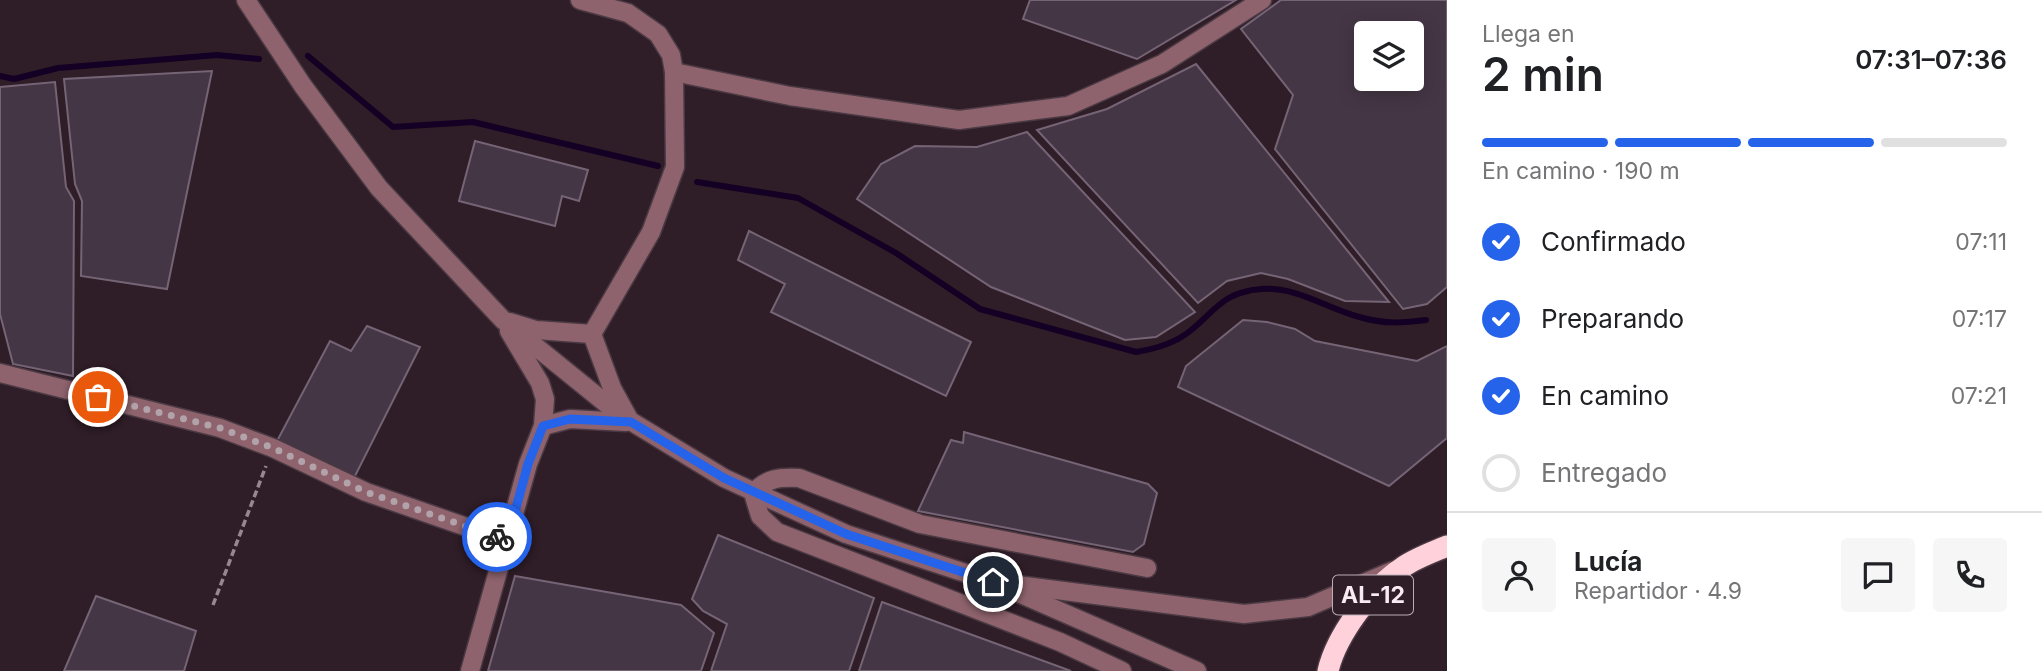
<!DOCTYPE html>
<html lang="es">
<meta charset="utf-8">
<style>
:root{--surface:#fff;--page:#f6f6f6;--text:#202124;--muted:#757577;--line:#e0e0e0;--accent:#2563eb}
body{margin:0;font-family:Inter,sans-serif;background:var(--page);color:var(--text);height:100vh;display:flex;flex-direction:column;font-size:26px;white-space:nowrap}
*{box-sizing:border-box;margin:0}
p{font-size:23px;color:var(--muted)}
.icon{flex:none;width:38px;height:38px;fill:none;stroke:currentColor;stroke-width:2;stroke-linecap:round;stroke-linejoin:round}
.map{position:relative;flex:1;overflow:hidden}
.side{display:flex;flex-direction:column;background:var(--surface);width:595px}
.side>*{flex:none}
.controls{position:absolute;left:1354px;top:21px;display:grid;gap:14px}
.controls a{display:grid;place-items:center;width:70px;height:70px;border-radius:7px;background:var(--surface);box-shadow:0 4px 18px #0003;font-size:35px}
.pin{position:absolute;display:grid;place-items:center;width:60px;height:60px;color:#fff;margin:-30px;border:4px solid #fff;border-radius:50%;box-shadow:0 2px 7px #0007}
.courier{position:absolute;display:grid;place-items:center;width:70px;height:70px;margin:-35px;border:5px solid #2563eb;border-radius:50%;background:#fff;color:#222;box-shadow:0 2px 9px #0007}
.headline em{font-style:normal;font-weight:600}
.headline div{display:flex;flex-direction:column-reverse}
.headline{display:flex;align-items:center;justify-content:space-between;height:119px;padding:0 35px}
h1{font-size:46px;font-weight:600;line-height:52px}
.bar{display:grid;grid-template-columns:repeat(4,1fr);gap:10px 7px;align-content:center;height:84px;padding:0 35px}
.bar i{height:9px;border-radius:5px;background:var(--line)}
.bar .selected{background:var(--accent)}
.bar p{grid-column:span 4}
.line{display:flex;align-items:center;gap:18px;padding:0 35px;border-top:2px solid var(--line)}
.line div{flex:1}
.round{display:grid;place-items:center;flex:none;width:74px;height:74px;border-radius:7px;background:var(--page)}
ol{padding:0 35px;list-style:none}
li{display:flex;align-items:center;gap:21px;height:77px}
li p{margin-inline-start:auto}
li .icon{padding:7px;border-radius:50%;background:var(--accent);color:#fff;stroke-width:4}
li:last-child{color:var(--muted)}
li i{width:38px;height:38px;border:4px solid var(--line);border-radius:50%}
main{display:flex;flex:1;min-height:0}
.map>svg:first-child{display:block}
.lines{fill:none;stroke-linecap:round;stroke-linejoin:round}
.stream{stroke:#130024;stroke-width:6}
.building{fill:#453645;stroke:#756475;stroke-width:2;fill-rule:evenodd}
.minor-casing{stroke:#4b3a43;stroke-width:21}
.highway-casing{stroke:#4b3a43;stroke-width:24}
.path{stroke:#978790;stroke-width:3.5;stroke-dasharray:7 3.5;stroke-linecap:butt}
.minor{stroke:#8e636d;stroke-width:18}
.highway{stroke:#fed1db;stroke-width:21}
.done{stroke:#b2a3ab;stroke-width:7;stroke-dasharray:0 12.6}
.route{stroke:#2563eb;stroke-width:9}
.labels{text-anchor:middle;stroke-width:5;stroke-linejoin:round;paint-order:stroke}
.shield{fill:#2f1d27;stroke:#bcadb5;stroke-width:2}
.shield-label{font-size:23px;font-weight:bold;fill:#f8ebf2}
</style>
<main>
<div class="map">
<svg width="1447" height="671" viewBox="0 0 1447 671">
<rect width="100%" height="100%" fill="#2f1d27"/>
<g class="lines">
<g class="stream">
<path d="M308,56L393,127L473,122L658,166"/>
<path d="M0,76L14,79L58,68L217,55L259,59"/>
<path d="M697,182L798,198L896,253L980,309L1136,352C1155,349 1174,344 1190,331C1216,310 1223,292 1261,289C1297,286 1329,310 1363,318C1385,324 1403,323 1426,320"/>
</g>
</g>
<g class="building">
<path d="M1030,0H1236L1137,59L1023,19Z"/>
<path d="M1281,0H1447V287L1427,304L1403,309L1275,149L1293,95L1241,29ZM1367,33H1412V79H1367Z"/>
<path d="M1196,64L1389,302L1345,301L1288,279L1261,273L1227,281L1198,303L1037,130L1107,109Z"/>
<path d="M212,71L167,289L81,276L82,201L75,184L64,79Z"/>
<path d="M55,82L66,187L74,201L73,376L13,364L0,314V87Z"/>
<path d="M1027,132L1195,312L1156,337L1125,340L991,287L857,199L881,164L915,146L977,147Z"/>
<path d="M475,141L588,170L579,201L562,196L555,226L459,201Z"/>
<path d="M749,231L971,342L946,396L771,312L785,284L738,260Z"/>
<path d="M1243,320L1267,322L1295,329L1315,341L1417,361L1447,346V438L1389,486L1178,387L1186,366Z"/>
<path d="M367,326L420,347L354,478L277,441L330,341L351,351Z"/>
<path d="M964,432L1148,484L1157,493L1144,544L1133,552L918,511L951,440L963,443Z"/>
<path d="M718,535L874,598L849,671H711L727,624L703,611L692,599Z"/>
<path d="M515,576L681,605L714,633L701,671H488Z"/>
<path d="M96,596L196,631L184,671H64Z"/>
<path d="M882,602L1071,671H859Z"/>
</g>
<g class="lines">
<g class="minor-casing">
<g id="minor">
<path d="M246,0L303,86L379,188L503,320L619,414L724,478L846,534L993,582L1197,671"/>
<path d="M580,0L628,13L658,34L671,55L674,72L675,167L651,232L592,334"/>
<path d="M674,72L790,96L959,120L1068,106L1162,64L1262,0"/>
<path d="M510,322L536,330L592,334"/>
<path d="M592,334L612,388L629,419"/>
<path d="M0,373L220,428L273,448L366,492L507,541"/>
<path d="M543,426L570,419L626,422"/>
<path d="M1017,585L1244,614L1308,607L1392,571"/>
<path d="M470,671L528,464L543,426L545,399L540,383L509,331"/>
<path d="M1122,671L1060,642L777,532L760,516L753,493C767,478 779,477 799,478L920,524L1147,568"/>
</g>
</g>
<g class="highway-casing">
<path id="highway" d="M1328,671C1336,636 1372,587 1403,567C1416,558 1433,552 1447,546"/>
</g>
<path class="path" d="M213,605L266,466"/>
<use href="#minor" class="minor"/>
<use href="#highway" class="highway"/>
</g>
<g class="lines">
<path class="done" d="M98,397L220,428L273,448L366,492L497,537"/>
<path class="route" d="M497,537L507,541L528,464L543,426L570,419L631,422L724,478L846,534L993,582"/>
</g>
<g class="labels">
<rect class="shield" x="1333" y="575.5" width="80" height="39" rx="5"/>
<g class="shield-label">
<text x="1373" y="603">AL-12</text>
</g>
</g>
</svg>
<div class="controls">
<a><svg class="icon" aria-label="layers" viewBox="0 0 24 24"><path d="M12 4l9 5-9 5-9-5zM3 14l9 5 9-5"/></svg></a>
</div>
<div class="pin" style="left:98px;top:397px;background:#ea580c"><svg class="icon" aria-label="bag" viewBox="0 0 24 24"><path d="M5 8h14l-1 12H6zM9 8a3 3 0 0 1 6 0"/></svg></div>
<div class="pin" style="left:993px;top:582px;background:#1f2937"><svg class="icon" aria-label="home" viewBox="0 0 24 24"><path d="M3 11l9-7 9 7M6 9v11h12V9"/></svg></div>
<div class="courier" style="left:497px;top:537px"><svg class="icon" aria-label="bike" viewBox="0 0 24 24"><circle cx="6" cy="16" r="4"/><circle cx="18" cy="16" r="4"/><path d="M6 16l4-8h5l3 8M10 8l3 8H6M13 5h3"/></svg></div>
</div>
<section class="side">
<div class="headline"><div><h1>2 min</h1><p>Llega en</p></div><em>07:31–07:36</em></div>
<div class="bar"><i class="selected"></i><i class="selected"></i><i class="selected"></i><i></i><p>En camino · 190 m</p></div>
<ol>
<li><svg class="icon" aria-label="check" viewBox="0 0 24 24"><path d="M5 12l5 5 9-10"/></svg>Confirmado<p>07:11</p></li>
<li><svg class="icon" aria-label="check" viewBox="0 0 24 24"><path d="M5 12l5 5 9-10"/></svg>Preparando<p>07:17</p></li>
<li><svg class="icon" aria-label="check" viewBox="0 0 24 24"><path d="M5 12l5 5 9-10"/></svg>En camino<p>07:21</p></li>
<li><i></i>Entregado</li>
</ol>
<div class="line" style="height:126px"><a class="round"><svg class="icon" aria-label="person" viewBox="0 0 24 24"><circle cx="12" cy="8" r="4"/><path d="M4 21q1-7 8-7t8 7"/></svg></a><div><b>Lucía</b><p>Repartidor · 4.9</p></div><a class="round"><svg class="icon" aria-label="chat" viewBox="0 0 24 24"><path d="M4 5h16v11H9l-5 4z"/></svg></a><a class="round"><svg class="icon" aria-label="phone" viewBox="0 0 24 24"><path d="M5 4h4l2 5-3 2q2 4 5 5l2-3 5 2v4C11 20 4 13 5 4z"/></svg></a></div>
</section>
</main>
